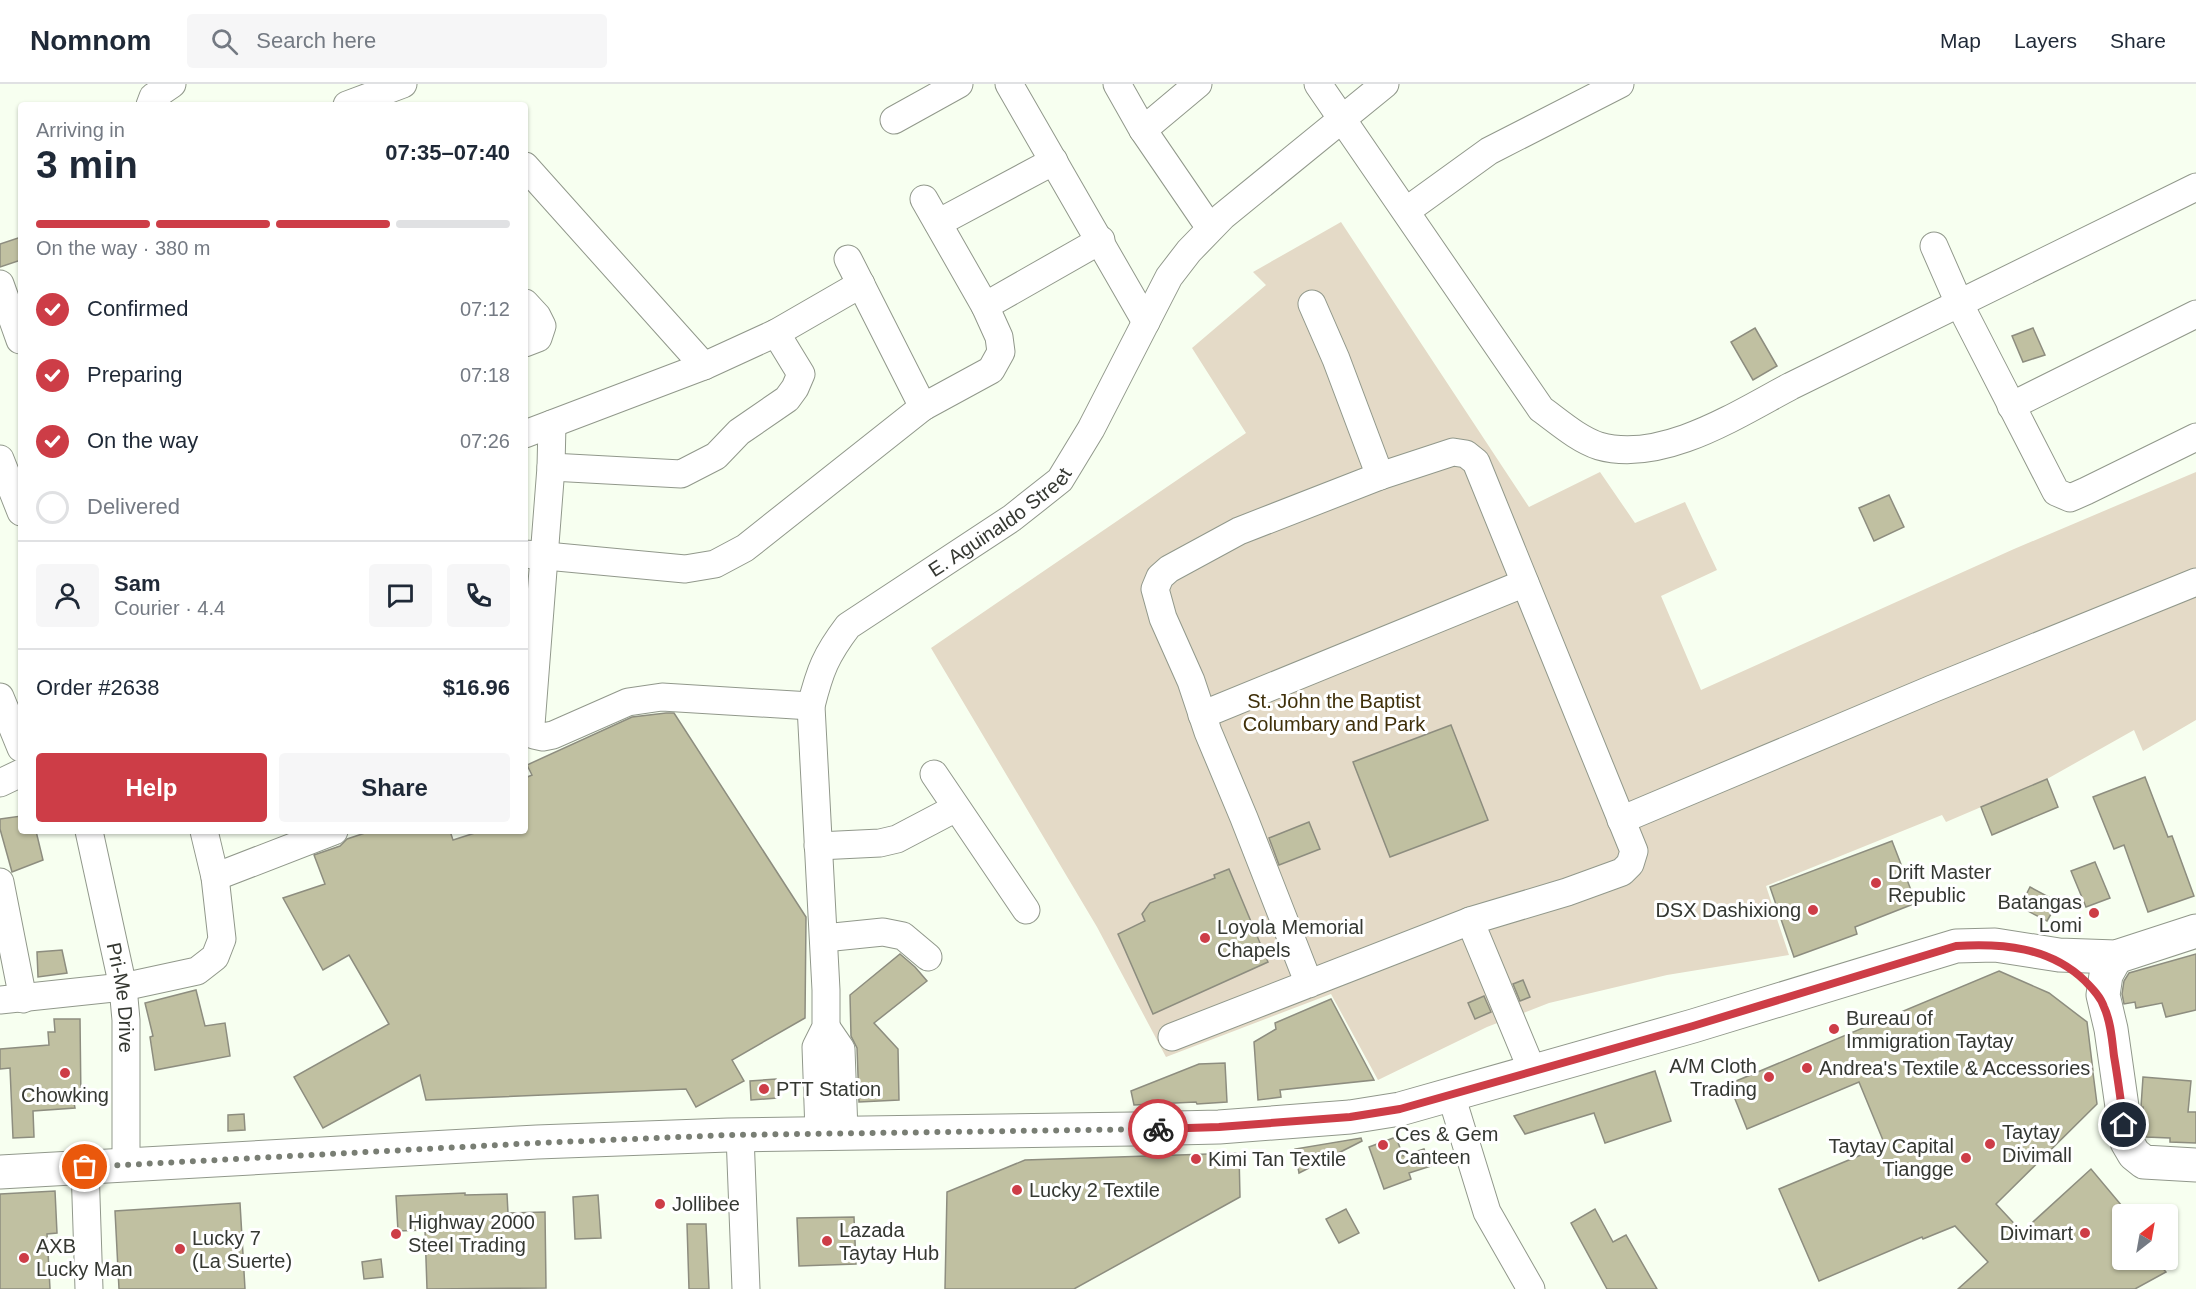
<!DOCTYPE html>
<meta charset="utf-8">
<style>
:root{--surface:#fff;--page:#f6f6f7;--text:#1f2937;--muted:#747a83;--line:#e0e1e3;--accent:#cd3d47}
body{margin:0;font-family:Arial,sans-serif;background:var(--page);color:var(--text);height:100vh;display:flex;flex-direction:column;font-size:22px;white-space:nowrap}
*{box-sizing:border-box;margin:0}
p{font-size:20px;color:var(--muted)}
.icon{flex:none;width:33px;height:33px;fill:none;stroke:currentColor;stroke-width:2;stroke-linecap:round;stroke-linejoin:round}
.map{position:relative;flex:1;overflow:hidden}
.panel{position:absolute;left:18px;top:18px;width:510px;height:732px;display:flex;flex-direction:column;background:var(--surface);border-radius:6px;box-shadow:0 2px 4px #0004}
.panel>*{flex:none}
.needle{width:39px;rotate:31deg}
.fabs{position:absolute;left:2112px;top:1120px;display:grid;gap:12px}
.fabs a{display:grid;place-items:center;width:66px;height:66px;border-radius:6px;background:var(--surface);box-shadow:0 2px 4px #0004;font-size:30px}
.pin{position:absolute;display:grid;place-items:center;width:51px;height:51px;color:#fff;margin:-26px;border:3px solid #fff;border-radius:50%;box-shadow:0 2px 6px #0007}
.courier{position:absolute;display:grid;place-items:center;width:60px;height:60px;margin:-30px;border:4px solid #cd3d47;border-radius:50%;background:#fff;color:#222;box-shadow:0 2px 8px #0007}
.headline em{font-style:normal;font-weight:700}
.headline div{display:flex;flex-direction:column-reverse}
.headline{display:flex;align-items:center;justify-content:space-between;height:102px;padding:0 18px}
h1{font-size:39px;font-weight:700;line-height:45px}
.bar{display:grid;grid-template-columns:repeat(4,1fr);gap:9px 6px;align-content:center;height:72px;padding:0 18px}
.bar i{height:8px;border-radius:4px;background:var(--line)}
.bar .on{background:var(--accent)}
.bar p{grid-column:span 4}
.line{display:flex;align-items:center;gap:15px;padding:0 18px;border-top:2px solid var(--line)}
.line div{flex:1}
.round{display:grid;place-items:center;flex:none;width:63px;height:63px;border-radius:6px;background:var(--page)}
ol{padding:0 18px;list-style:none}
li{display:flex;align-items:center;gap:18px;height:66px}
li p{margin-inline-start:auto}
li .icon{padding:6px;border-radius:50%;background:var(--accent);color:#fff;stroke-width:4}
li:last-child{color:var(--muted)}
li i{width:33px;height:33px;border:3px solid var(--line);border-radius:50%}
.cta{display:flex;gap:12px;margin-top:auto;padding:12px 18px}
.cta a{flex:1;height:69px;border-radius:6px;background:var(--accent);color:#fff;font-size:24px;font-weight:700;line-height:69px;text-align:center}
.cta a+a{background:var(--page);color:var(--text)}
header{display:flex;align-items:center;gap:36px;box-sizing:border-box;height:84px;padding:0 30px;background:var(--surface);border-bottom:2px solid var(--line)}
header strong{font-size:28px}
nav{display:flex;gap:33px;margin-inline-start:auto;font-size:21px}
.search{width:420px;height:54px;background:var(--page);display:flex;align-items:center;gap:15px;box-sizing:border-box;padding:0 21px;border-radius:6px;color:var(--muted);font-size:22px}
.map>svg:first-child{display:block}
.green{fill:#e4dac7}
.building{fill:#c0c0a1;stroke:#8d8d7f;stroke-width:1.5}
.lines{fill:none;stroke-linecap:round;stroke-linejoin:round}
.minor-casing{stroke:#91988b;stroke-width:29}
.major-casing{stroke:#91988b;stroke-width:35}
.minor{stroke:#fff;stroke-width:27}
.major{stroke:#fff;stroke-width:33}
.done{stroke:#797e74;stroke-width:6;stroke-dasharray:0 10.8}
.route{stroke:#cd3d47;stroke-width:8}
.poi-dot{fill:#cd3d47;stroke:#fff;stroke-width:2}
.labels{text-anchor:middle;stroke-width:6;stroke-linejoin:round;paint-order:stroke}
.street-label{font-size:20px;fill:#353832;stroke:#fff}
.park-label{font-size:20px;fill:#3f2f09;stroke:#fff}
.poi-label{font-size:20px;fill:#353832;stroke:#fff;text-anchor:start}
</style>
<header>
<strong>Nomnom</strong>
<div class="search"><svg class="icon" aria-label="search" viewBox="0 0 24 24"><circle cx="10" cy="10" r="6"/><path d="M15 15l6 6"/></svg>Search here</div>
<nav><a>Map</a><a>Layers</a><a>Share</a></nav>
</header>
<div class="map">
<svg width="2196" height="1205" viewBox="0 0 2196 1205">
<rect width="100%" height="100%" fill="#f7fff0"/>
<path class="green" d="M1341,138L1529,423L1600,388L1635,439L1685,418L1717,486L1661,512L1701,606L2014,465L2196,388V636L2143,667L2134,646L2047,695L1946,738L1942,731L1766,802L1789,871L1667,891L1549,919L1487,943L1378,996L1331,910L1166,973L1097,843L931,564L1246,349L1192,264L1266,201L1253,188Z"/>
<g class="building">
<path d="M21,153V176L0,183V160Z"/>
<path d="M1755,244L1777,282L1753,296L1731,258Z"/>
<path d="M2033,244L2045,271L2023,278L2012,252Z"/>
<path d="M1889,411L1904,443L1874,457L1859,424Z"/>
<path d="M666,629H674L806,833L805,934L732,976L744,997L696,1023L686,1005L426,1016L420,991L323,1044L294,993L389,940L349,871L323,886L283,814L325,800L314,771L340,762L347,755L371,747H450L453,756L481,747H525V694L532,691L527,681L632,633Z"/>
<path d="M1451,641L1488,736L1390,773L1353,678Z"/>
<path d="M2145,693L2168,753L2172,752L2194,812L2148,828L2124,761L2114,765L2093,713Z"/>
<path d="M2047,695L2058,723L1992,751L1981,723Z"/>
<path d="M21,732V747H36L43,776L12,788L0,745V735Z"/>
<path d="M1309,738L1320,765L1279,781L1269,754Z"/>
<path d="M1892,757L1916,819L1855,843L1857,850L1794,873L1770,803Z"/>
<path d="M2095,778L2110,814L2086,823L2071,787Z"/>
<path d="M1229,785L1268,878L1153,930L1118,850L1145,837L1142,830L1150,819L1215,794L1214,791Z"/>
<path d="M2030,803L2058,818L2047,837L2020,823Z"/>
<path d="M62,866L67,889L38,893L37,868Z"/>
<path d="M900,870L915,883L927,897L874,939L898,965L899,1016L859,1018L857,964L851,952L850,911Z"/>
<path d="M2196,870V926L2166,933L2162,919L2136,924L2135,918L2124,920L2122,910L2124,897L2129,889Z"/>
<path d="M1999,887L2049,909L2087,938L2093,987L2088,988L2093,989L2097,1020L1996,1120L2022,1148L2091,1085L2122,1122V1176H2155L2166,1188L2135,1205H1958L1988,1178L1955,1142L1923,1155L1922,1153L1819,1197L1779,1105L1885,1061L1859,998L1747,1045L1729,1000Z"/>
<path d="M1523,896L1530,913L1520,917L1513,900Z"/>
<path d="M196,906L205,942L225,939L230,972L155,986L150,953L153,952L145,919Z"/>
<path d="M1484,912L1491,928L1475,935L1468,919Z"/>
<path d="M1331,915L1374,996L1280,1006L1281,1013L1258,1016L1254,958L1276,945L1275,939Z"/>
<path d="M54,935H80L81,1019H74L75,1024L33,1027L34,1053L13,1054L10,984L0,985V965L49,961L48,948H55Z"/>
<path d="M1225,979L1227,1018L1197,1020L1196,1018L1134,1021L1131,1007L1199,980Z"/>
<path d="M1655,987L1671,1037L1605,1059L1594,1029L1525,1050L1514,1032Z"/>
<path d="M2143,993L2191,997L2188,1028H2196V1059L2170,1058V1054L2146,1053L2143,1023H2141Z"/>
<path d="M776,995L777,1014L751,1016L750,997Z"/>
<path d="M244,1030L245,1046L228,1047V1031Z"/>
<path d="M1396,1053L1403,1072L1424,1065L1431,1082L1409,1089L1411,1095L1384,1105L1369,1063Z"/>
<path d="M1361,1054L1362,1057L1299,1089L1295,1065Z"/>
<path d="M1239,1069L1240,1113L1074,1205H945L947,1108L1025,1076Z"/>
<path d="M55,1107L57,1149L47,1150L50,1205H0V1110Z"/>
<path d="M465,1109V1111L507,1110L508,1129L545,1128L546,1204L427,1205L425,1146L398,1147L396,1112Z"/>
<path d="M598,1111L601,1154L575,1155L573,1113Z"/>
<path d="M240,1119L245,1205H119L115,1127Z"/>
<path d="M1346,1125L1359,1149L1339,1159L1326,1135Z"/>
<path d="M1595,1125L1613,1158L1626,1151L1657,1205H1607L1571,1139Z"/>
<path d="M854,1133L856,1180L799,1182L797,1134Z"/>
<path d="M687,1140H706L709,1205H689Z"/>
<path d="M381,1175L383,1193L364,1195L362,1178Z"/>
</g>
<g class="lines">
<g class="minor-casing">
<g id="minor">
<path d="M1009,0L1146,238"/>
<path d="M1117,0L1143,46L1210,144"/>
<path d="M1318,0L1541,325C1559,338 1578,355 1599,362C1662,380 1738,330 1791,302L2196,103"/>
<path d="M150,21L153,13L172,0"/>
<path d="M347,21L403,0"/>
<path d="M894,36L959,0"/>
<path d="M1143,46L1198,0"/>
<path d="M525,82L704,282"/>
<path d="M1406,127L1489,67L1620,0"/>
<path d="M938,139L1054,77"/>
<path d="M1934,162L1959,219L2056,408L2070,414L2086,407L2196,353"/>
<path d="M848,175L923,323"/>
<path d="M0,200L20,256"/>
<path d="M525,219L537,232L542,242L538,254L525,259"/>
<path d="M1312,220L1336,275L1380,392"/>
<path d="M985,222L1101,156"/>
<path d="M2011,322L2196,230"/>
<path d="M552,340L551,383L531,641L534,651L543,653L553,651L628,618L662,613L811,622"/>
<path d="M525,350L704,282L776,249L861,200"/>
<path d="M0,375L21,428"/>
<path d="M551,383L681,390L716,372L739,348L787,315L795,304L801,290L776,249"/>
<path d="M525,470L685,485L715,480L745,464L923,323L991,286L1001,268L999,253L985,222L924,115"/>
<path d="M0,613L21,664"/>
<path d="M1202,631L1525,499"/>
<path d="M934,690L1026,826"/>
<path d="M0,699L21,689"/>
<path d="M1621,736L1932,605L2196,498"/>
<path id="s1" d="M89,747L123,903L126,936V1082"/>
<path d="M818,762L880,759L897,755L956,724"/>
<path d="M215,793L334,747"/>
<path d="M0,798L23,915"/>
<path d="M1470,837L1532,986"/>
<path d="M824,854L883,848L903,852L928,873"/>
<path d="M0,916L123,903L197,887L215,873L222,855L215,793L204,747"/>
<path d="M826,943L841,965L844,1048"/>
<path d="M1172,953L1470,837L1567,808L1622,788L1630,780L1634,767L1476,378L1466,370L1453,368L1380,392L1239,447L1169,485L1160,493L1155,505L1163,534L1191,597L1208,648L1244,734L1309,900"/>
<path d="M1451,1011L1487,1128L1531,1205"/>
<path id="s2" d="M819,1048L816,963L826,943V906L811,622C820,586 826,571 848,542L1012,434L1060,396L1091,345L1169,193L1189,167L1223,132L1385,0"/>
<path d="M740,1051L746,1205"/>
<path d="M85,1083L89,1205"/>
</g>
</g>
<g class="major-casing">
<g id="major">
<path d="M2116,873L2106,891L2103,911L2111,945L2127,1058L2134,1070L2144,1078L2196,1081"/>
<path d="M0,1088L537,1058L728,1051L1133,1045L1219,1043L1350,1033L1400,1025L1693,942L1956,862L1995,861L2059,871L2116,873L2196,847"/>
</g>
</g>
<use href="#minor" class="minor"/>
<use href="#major" class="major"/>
</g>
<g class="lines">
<path class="done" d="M85,1083L537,1059L728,1051L1158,1045"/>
<path class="route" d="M1158,1045L1219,1043L1350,1033L1400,1025L1693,942L1956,862C2002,859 2050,863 2085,897C2092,904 2101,913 2104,923C2111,938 2112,956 2114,972C2118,995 2121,1018 2124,1041"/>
</g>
<g class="poi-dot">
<circle cx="1876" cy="799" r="6"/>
<circle cx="1813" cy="826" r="6"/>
<circle cx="2094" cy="829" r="6"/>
<circle cx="1205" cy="854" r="6"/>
<circle cx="1834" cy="945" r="6"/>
<circle cx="1807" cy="984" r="6"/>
<circle cx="65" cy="989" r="6"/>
<circle cx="1769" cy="993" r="6"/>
<circle cx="764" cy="1005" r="6"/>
<circle cx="1990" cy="1060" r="6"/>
<circle cx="1383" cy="1061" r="6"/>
<circle cx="1966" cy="1074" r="6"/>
<circle cx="1196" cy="1075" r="6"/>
<circle cx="1017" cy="1106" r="6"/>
<circle cx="660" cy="1120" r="6"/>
<circle cx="2085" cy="1149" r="6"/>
<circle cx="396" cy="1150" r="6"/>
<circle cx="827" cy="1157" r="6"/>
<circle cx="180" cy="1165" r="6"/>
<circle cx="24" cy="1174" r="6"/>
</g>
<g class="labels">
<g class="street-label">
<text dy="7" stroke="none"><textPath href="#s2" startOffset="702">E. Aguinaldo Street</textPath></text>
<text dy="7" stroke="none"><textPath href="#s1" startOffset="170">Pri-Me Drive</textPath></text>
</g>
<g class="park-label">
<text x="1334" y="624">St. John the Baptist<tspan x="1334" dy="23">Columbary and Park</tspan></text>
</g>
<g class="poi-label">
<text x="1888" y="795">Drift Master<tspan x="1888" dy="23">Republic</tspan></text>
<text x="2082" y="825" text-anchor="end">Batangas<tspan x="2082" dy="23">Lomi</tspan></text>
<text x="1801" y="833" text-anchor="end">DSX Dashixiong</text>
<text x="1217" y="850">Loyola Memorial<tspan x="1217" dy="23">Chapels</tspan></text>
<text x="1846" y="941">Bureau of<tspan x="1846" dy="23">Immigration Taytay</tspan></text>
<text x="1757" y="989" text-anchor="end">A/M Cloth<tspan x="1757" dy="23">Trading</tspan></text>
<text x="1819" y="991">Andrea's Textile &amp; Accessories</text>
<text x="776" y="1012">PTT Station</text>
<text x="65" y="1018" text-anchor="middle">Chowking</text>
<text x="2002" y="1055">Taytay<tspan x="2002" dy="23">Divimall</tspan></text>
<text x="1395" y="1057">Ces &amp; Gem<tspan x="1395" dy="23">Canteen</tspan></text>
<text x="1954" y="1069" text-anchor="end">Taytay Capital<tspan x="1954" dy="23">Tiangge</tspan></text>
<text x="1208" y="1082">Kimi Tan Textile</text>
<text x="1029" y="1113">Lucky 2 Textile</text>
<text x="672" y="1127">Jollibee</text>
<text x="408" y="1145">Highway 2000<tspan x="408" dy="23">Steel Trading</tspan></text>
<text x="839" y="1153">Lazada<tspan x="839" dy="23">Taytay Hub</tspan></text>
<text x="2073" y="1156" text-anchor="end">Divimart</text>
<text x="192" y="1161">Lucky 7<tspan x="192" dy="23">(La Suerte)</tspan></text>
<text x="36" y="1169">AXB<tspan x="36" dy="23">Lucky Man</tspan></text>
</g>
</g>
</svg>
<div class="fabs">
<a><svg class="needle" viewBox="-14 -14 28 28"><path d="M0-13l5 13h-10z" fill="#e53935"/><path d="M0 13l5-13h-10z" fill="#747a83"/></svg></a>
</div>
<div class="pin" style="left:85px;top:1083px;background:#ea580c"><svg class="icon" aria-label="bag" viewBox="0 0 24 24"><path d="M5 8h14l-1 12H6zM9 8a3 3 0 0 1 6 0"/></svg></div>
<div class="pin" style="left:2124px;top:1041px;background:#1f2937"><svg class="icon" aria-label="home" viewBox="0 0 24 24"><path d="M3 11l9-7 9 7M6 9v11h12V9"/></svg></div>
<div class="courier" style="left:1158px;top:1045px"><svg class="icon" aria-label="bike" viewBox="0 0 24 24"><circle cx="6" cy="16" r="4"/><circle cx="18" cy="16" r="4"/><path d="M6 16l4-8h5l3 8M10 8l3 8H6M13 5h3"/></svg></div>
<section class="panel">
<div class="headline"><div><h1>3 min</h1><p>Arriving in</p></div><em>07:35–07:40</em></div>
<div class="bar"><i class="on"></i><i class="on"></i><i class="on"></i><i></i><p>On the way · 380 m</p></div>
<ol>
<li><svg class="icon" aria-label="check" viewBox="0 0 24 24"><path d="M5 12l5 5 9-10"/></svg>Confirmed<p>07:12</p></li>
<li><svg class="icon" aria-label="check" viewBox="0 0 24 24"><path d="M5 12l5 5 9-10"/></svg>Preparing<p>07:18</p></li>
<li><svg class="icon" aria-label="check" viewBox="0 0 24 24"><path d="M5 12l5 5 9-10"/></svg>On the way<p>07:26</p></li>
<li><i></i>Delivered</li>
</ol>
<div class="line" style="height:108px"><a class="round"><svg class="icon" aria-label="person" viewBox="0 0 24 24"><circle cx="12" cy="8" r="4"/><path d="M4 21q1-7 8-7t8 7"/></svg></a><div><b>Sam</b><p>Courier · 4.4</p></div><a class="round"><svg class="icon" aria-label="chat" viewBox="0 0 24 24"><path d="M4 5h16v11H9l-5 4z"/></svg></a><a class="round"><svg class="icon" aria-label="phone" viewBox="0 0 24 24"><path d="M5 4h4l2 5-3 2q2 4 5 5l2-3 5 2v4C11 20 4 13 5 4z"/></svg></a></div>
<div class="line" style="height:78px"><div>Order #2638</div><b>$16.96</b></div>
<div class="cta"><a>Help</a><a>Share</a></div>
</section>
</div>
